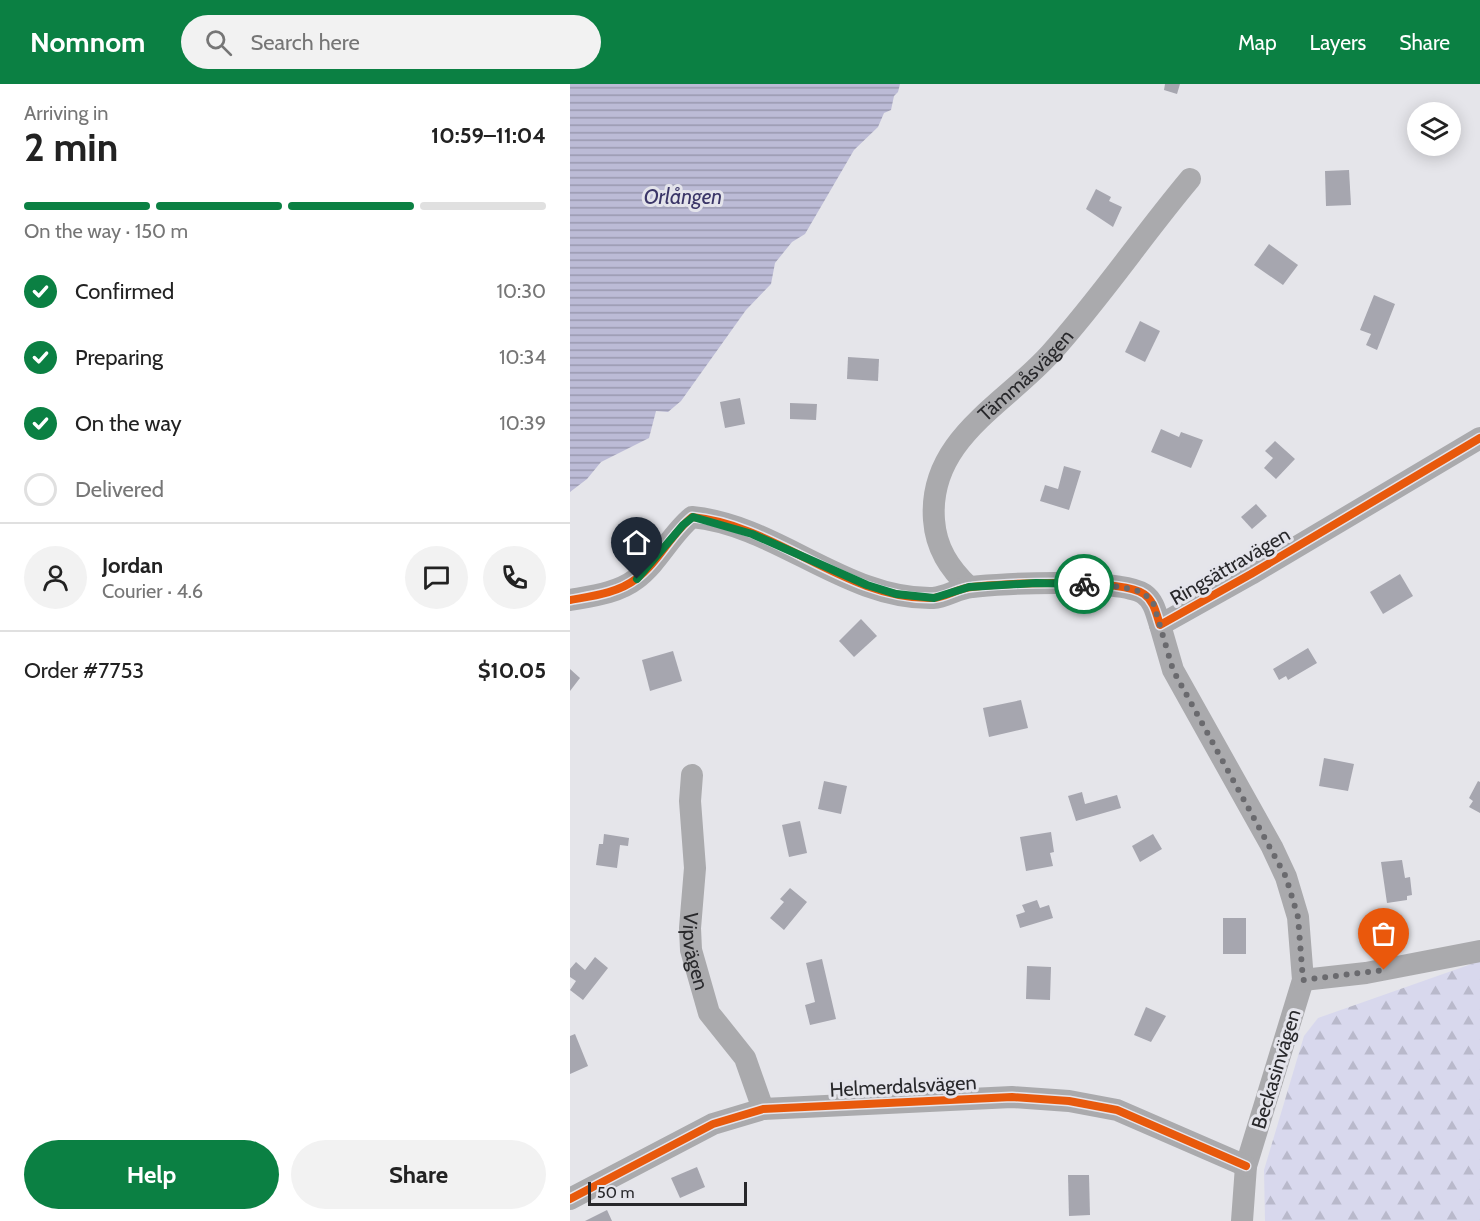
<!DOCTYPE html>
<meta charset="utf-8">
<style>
:root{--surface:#fff;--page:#f2f2f2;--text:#222;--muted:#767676;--line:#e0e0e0;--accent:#0b8043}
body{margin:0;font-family:Cabin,sans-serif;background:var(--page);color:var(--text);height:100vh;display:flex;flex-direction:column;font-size:22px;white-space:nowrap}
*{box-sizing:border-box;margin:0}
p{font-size:20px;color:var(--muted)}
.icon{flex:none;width:33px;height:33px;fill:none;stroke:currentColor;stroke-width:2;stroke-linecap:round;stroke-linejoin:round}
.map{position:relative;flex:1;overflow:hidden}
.sheet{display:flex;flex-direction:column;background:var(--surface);width:570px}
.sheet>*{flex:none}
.fabs{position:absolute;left:837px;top:18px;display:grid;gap:12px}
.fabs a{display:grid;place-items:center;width:54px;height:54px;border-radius:50%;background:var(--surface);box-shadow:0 3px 15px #0003;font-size:30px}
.scale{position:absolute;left:18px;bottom:15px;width:159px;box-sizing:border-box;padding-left:6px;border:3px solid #28282b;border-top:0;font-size:16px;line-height:21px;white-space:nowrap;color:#28282b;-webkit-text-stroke:4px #e4e4eb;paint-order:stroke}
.pin{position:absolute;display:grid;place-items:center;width:51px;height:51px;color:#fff;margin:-62px -26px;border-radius:50% 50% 50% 0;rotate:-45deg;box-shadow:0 0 6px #0007}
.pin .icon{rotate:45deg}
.courier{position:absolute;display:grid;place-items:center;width:60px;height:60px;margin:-30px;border:4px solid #0b8043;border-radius:50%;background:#fff;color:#222;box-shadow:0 2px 8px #0007}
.head em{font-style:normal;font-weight:800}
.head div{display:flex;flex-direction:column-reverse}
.head{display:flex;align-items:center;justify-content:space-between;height:102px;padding:0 24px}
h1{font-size:39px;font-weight:800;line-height:45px}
.bar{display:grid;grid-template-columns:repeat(4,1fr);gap:9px 6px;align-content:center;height:72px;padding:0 24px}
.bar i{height:8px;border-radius:4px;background:var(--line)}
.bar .selected{background:var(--accent)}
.bar p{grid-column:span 4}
.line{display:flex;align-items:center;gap:15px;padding:0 24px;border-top:2px solid var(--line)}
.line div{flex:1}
.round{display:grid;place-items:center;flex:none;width:63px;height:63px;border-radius:32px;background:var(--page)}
ol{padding:0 24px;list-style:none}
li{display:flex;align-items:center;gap:18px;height:66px}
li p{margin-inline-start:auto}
li .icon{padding:6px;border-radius:50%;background:var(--accent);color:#fff;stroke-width:4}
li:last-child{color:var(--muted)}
li i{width:33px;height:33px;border:3px solid var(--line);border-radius:50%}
.button{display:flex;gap:12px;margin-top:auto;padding:12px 24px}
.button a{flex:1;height:69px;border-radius:36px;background:var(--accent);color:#fff;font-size:24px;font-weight:800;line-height:69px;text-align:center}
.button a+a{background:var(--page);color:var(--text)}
header{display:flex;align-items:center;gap:36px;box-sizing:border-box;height:84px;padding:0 30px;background:var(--accent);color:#fff}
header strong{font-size:28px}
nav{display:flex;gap:33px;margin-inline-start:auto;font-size:21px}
.search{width:420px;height:54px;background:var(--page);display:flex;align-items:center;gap:15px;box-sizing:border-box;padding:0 21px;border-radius:33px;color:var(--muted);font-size:22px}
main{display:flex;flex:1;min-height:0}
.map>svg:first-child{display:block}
.forest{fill:url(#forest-firs)}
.water{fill:url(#water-rules)}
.building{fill:#a6a6af}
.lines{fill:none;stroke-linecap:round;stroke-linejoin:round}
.minor{stroke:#aaaaad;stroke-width:22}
.cycleway-casing{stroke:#e4e4eb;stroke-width:11}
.cycleway{stroke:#e8590c;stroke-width:8}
.done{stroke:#6a6a6e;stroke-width:6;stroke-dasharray:0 10.8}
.route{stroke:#0b8043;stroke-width:8}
.labels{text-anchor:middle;stroke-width:6;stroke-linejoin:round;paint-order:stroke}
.street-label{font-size:20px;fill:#28282b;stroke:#e4e4eb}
.water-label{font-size:21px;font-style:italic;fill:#3b3668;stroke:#e4e4eb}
</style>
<header>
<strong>Nomnom</strong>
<div class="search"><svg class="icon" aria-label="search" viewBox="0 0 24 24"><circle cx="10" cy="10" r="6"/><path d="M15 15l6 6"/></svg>Search here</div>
<nav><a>Map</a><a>Layers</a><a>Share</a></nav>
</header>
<main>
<section class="sheet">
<div class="head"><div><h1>2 min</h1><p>Arriving in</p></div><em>10:59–11:04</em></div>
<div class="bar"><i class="selected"></i><i class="selected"></i><i class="selected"></i><i></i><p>On the way · 150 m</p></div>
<ol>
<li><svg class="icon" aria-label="check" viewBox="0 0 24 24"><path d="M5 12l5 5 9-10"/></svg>Confirmed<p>10:30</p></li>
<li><svg class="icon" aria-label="check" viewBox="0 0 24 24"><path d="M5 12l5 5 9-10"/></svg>Preparing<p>10:34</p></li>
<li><svg class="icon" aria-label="check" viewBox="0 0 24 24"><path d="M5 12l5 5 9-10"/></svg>On the way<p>10:39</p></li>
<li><i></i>Delivered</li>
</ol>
<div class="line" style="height:108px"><a class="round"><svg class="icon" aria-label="person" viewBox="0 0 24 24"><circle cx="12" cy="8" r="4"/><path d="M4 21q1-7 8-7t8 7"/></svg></a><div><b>Jordan</b><p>Courier · 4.6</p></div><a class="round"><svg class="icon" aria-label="chat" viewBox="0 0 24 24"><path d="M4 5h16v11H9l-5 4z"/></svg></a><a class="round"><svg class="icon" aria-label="phone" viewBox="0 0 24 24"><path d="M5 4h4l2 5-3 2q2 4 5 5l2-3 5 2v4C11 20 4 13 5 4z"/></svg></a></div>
<div class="line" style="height:78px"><div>Order #7753</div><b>$10.05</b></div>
<div class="button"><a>Help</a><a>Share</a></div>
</section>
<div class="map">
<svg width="910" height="1137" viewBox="0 0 910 1137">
<defs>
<pattern id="forest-firs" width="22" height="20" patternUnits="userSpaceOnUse" patternTransform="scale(1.5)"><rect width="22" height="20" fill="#d8d8ed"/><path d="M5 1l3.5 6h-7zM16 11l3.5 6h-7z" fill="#b9b9cb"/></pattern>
<pattern id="water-rules" width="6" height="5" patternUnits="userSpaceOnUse" patternTransform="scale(1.5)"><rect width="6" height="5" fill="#bcbbd6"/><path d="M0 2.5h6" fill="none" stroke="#9998ae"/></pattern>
</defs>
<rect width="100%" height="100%" fill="#e5e5ea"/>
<path class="forest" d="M910,877V1137H695L694,1086L734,952L748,934Z"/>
<path class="water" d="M0,0H330L328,8L324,12L321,26L314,29L308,43L284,66L235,150L222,158L205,179L201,200L176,226L111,317L98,328L86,327L79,354L31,378L17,395L0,408Z"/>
<g class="building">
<path d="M595,0H610L607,10L594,6Z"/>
<path d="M779,86L781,121L756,122L755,87Z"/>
<path d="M526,105L541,113L539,117L552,123L543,143L516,125Z"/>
<path d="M699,160L728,181L713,201L684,181Z"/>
<path d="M804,211L825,220L807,266L796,261L801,250L790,246Z"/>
<path d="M570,237L590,247L575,278L555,268Z"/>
<path d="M278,273L309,275L308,297L277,295Z"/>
<path d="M170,314L175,340L155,344L150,318Z"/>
<path d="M220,319L247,320L246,336L220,335Z"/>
<path d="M591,345L609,353L611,348L633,356L621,384L581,368Z"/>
<path d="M705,357L725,375L706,395L694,384L703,374L695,367Z"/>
<path d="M494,382L511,387L499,426L470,417L475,401L488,405Z"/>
<path d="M686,420L697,432L682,445L671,433Z"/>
<path d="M830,490L843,512L813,530L800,508Z"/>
<path d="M291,535L307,552L284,573L269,557Z"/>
<path d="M738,564L747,579L718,596L716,592L709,596L703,585Z"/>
<path d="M103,567L112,597L80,607L72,576Z"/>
<path d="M0,585L10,594L0,607Z"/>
<path d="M451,616L458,644L419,653L413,624Z"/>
<path d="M754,674L784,680L778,707L749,702Z"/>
<path d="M254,697L277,702L271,730L248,725Z"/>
<path d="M908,697L910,698V729L899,723L903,717L899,714Z"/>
<path d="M512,708L515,720L547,711L551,724L506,737L498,712Z"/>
<path d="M230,737L237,769L219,773L212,741Z"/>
<path d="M481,748L484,768L480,769L483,782L456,787L450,753Z"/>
<path d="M34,750L59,754L58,762L50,761L47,784L26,781L29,760H33Z"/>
<path d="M583,750L592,765L570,778L562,762Z"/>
<path d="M832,776L835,794L840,793L842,811L837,812V816L817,819L811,778Z"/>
<path d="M220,804L237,818L214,846L200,834L214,818L210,815Z"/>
<path d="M467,816L470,824L479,821L483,834L450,844L446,831L455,828L452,821Z"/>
<rect x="653" y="834" width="23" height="36"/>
<path d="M25,873L38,884L13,916L0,906L6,897L0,893V885L6,878L15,886Z"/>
<path d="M252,875L266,935L240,941L235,921L245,918L236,879Z"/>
<path d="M457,882L481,883L480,916L456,915Z"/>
<path d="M576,923L596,932L581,958L564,951Z"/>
<path d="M5,950L18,982L0,990V952Z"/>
<path d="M127,1083L135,1103L110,1114L101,1094Z"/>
<path d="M498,1091H519L520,1131L499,1132Z"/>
<path d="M37,1126L42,1137H15Z"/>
</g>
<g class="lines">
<g class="minor">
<path id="s1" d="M399,503C379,484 366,464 364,436C358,356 434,321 480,270C530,215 572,152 620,95"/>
<path d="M0,516C22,512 48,509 66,495C88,479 101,450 122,433C207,441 276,516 363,514C377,513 388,504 402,503C432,499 551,494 574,510C584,517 586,529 590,541L681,490L910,354"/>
<path d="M590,541L603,586L702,763L716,793L728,833L733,896L676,1082L672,1137"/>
<path id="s2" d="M122,691L120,717L125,784L120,844L121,866L139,929L175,974L193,1025"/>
<path d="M733,896L796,889L910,867"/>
<path d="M0,1115L143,1040L193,1025L442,1013L499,1017L547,1026L676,1082"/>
</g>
<g class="cycleway-casing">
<g id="cycleway">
<path d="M0,516C22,512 48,509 66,495C88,479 101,450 122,433C207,441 276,516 363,514C377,513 388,504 402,503C432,499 551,494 574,510C584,517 586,529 590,541L681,490L910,354"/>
<path d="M0,1115L143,1040L193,1025L442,1013L499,1017L547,1026L676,1082"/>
</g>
</g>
<use href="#cycleway" class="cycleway"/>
</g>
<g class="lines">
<path class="done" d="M514,500L552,503L572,508L583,518L603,586L716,793L728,833L733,896L814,886"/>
<path class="route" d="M67,495L113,441L123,433L182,450L297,501L326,510L364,514L399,503L466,499L514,500"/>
</g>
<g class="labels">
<g class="street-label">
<text dy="7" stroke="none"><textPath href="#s1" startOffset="256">Tämmåsvägen</textPath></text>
<text transform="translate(660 482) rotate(-30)" y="7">Ringsättravägen</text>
<text dy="7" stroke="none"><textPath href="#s2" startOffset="177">Vipvägen</textPath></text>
<text transform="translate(706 985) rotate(-73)" y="7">Beckasinvägen</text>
<text transform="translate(333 1002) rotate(-3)" y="7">Helmerdalsvägen</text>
</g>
<g class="water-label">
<text x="113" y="120">Orlången</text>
</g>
</g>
</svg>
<div class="fabs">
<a><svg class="icon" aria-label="layers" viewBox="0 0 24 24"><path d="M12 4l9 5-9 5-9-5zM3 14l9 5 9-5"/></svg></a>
</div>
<div class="scale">50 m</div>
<div class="pin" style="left:814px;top:886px;background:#ea580c"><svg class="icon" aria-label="bag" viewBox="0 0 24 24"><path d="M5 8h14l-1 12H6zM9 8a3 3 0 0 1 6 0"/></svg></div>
<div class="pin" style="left:67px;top:495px;background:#1f2937"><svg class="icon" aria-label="home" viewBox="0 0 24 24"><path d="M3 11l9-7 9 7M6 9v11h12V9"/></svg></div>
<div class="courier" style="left:514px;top:500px"><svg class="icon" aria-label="bike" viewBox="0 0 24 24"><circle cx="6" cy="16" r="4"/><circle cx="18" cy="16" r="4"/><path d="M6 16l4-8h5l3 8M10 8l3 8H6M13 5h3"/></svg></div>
</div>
</main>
